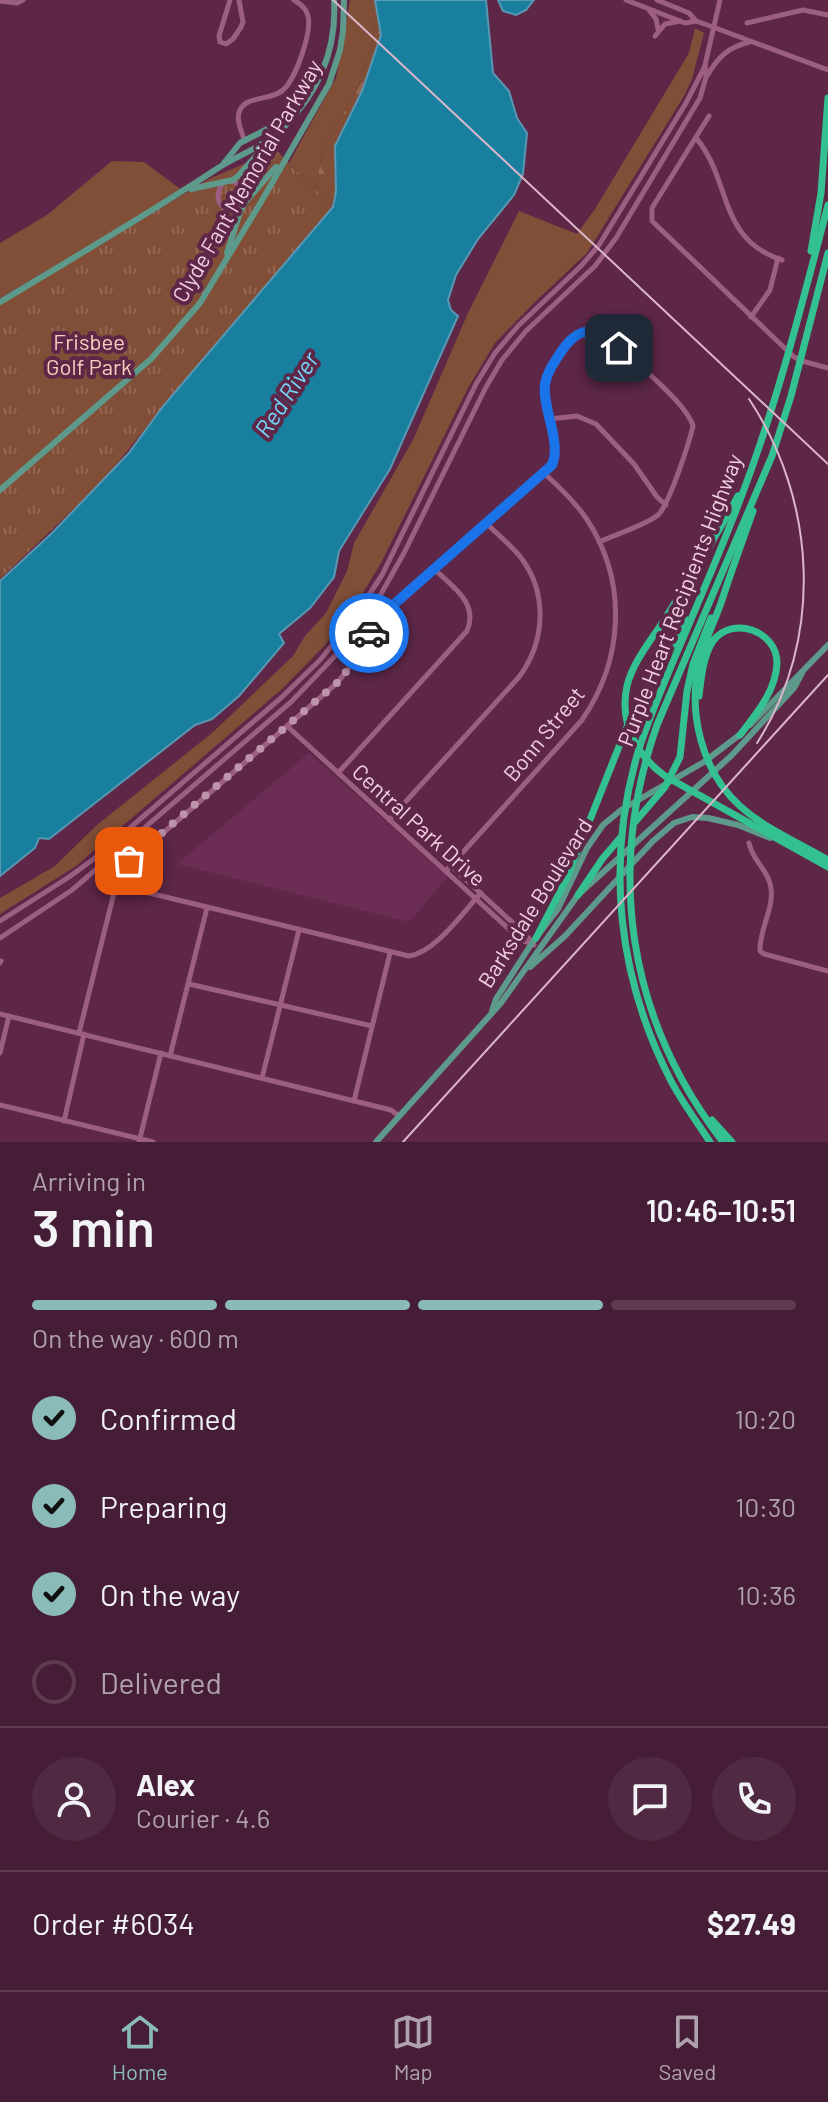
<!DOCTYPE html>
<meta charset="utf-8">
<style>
:root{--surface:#461d36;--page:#502a42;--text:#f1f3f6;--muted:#b0a2ad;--line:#5e3b51;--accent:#8bbbb9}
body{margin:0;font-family:Barlow,sans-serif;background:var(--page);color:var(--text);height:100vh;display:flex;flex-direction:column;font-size:30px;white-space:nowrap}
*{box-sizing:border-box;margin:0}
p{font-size:26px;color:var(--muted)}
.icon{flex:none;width:44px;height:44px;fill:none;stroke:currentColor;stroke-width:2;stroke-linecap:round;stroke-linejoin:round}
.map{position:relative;height:1142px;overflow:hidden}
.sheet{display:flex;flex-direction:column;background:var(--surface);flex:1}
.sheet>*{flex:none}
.pin{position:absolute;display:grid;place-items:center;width:68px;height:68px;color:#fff;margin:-34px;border-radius:16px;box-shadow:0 4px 12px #0006}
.courier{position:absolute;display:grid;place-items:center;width:80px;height:80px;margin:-40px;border:6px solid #1a73e8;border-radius:50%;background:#fff;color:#222;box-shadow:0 2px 10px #0007}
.overview em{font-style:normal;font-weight:600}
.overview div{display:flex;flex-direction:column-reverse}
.overview{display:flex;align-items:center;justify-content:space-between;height:136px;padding:0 32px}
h1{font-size:52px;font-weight:600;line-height:60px}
.bar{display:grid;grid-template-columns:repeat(4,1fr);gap:12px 8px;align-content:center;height:96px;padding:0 32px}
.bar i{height:10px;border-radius:6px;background:var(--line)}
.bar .on{background:var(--accent)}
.bar p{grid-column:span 4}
.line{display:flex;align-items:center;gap:20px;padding:0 32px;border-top:2px solid var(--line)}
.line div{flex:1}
.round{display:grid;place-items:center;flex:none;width:84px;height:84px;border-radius:42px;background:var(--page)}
ol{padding:0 32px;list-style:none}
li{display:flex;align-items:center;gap:24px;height:88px}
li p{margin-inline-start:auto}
li .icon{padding:8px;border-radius:50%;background:var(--accent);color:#111;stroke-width:4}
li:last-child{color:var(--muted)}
li i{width:44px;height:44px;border:4px solid var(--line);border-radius:50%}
.tab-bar{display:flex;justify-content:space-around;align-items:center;height:112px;border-top:2px solid var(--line);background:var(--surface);font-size:22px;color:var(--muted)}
.tab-bar a{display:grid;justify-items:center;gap:4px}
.tab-bar .on{color:var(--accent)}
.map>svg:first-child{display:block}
.built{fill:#6c2d54}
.grass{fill:#814f38}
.forest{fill:url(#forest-firs)}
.park{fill:url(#park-tufts)}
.water{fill:#187f9f;stroke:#5997b3;stroke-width:2}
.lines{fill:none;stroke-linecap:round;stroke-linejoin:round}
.minor{stroke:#9c5f81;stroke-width:5}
.major{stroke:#5e9a8b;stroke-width:6}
.highway{stroke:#34c191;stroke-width:7}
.rail{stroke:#dcb6cb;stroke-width:2}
.done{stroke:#be94ac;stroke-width:8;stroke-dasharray:0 14.4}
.route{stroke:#1a73e8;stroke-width:10}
.labels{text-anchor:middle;stroke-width:8;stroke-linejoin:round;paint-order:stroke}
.street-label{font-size:22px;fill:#f2cfe2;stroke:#5e2748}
.park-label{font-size:22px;fill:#f8cfbe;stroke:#5e2748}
.water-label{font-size:24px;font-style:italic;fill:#75d4f8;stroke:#5e2748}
</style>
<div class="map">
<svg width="828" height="1142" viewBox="0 0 828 1142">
<defs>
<pattern id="forest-firs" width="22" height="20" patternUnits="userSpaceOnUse" patternTransform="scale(2)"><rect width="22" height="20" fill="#814f38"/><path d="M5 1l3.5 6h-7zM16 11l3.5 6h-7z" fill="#936754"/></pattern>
<pattern id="park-tufts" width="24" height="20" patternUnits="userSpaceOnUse" patternTransform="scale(2)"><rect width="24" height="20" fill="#814f38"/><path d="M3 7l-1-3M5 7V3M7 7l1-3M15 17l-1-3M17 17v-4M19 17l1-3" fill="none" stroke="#936754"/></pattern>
</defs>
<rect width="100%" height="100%" fill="#5e2748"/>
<path class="built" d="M309,753L448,877L409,922L177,864Z"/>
<g class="grass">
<path d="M350,0H371L375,28L371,48L360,82L322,153L315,189L289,163L336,78Z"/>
<path d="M695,28L704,33L692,79L684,96L587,253L534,303L495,343L468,388L381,563L361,596L326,644L282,689L76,866L0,914V898L55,866L97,825L212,733L293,656L305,636L326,613L347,571L354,543L413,440L468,313L519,211L577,234L595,209L689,53Z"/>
<path d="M112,161L144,162L183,191L0,298V243L47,215Z"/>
</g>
<path class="forest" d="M371,0H375L381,35L335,169L336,192L333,207L315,189L322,153L360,82L371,48L375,28Z"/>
<path class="park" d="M276,150L333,207L171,397L103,481L0,579V305L209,179Z"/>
<g class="water">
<path d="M375,0H486L493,73L509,91L517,118L527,133L523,174L514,195L478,239L456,275L448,300L451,310L458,316L390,469L339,551L334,577L310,608L279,634L284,643L239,696L212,719L195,725L49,839L39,838L35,848L0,876V581L52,533L128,454L164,405L333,207L336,192L335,146L362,91L381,35Z"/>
<path d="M498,0H534L526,10L516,15L503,11Z"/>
</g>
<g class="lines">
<g class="minor">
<path d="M230,0L219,36L220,42L226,44L233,39L241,27L243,22L239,0"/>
<path d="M626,0L685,23L696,21L713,27L828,70"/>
<path d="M657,0L689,13L696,21"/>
<path d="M0,1L17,3L23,0"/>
<path d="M649,10L656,19L658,29"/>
<path d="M747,23L803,10L828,15"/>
<path d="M655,36L665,24L680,21"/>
<path d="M707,76C718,57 728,47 750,42"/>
<path d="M709,116L652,208V221L794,357L802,361L828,368"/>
<path d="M696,138C732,180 717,239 782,260"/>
<path d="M244,140C242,131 235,119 240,110C247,95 273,101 284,89C296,78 314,28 307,13C305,7 299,3 294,0"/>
<path d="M232,181L244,187L246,200"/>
<path d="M223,183C210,201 225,217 244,205"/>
<path d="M751,317L770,290L778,258"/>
<path d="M549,419L577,416L596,424L634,464L657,497L666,505"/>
<path d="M287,726L522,941L532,943"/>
<path d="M338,773L467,631C479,603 452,586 434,569"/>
<path d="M389,820L519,677C545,642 548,595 522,559C512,546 498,535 486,523"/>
<path d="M749,843C752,860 769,871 771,888C774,909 759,930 760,951L764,954L828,971"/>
<path d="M451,866L526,935L534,945"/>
<path d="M446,871L582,720C624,659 628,581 586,518C574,501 559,487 544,473"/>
<path d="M116,885L409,956C436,952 462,913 481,893"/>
<path d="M0,921L69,877L95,858L282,697L320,660L351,622L382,575L476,384L495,353L518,326L582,265L599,245L686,103L705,66"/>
<path d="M0,938L72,890L291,702L337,654L381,594L404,553L486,387L502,360L526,331L595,266L616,238L700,98L706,77L705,65L720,0"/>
<path d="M0,963L1,961"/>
<path d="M189,984L372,1026"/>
<path d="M0,1014L391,1110L399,1116"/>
<path d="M79,1033L116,885L126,865L337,683L349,668L379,618L552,465C561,442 542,410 545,385C547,374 552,365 558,356C572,333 588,321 613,341C632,360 686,402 693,426C689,443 669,505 658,515C644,526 616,534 599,542"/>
<path d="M0,1053L9,1016"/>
<path d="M170,1056L207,908"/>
<path d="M262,1078L299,930"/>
<path d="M354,1101L390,953"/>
<path d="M0,1105L153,1142"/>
<path d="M64,1121L84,1034"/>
<path d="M139,1142L161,1053"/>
</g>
<g class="major">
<path d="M224,163L240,143L271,127L286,116L304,98"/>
<path d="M191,189L233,180L239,175L264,147"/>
<path d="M227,253L240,212L246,201L276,167"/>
<path d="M0,302C73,258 147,215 218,168C240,154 266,146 285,126C319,91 337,49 334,0"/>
<path d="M0,490L151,359L200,303L261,202L329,84L340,50L343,31L344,0"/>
<path d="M750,725L828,645"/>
<path d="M530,967L565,936L653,841L674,823L692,817L708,818L738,825L770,838"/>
<path d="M492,1011L496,999L532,943L558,909L587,848L603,825L621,810L704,762L742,733"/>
<path d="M376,1142L501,1003L578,895L732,755L794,688L802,673"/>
</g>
<g class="highway">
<path d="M811,251L821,193L828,98"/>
<path d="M738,496C716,537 691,577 666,617C653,638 633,661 627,686C619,722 636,755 665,776L828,867"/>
<path d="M753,511C742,542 731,572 721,603C714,622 705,641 700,660C687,710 701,771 740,806C765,829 799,843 828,860"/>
<path d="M699,696C701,679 703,656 713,641C733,615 777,631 777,663C776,691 756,714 740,735"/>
<path d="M635,822L665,787L680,757L687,691L693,664L711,618"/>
<path d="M578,895L603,858L621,837"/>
<path d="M536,938L566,880L630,719L687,620"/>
<path d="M712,1120L732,1142"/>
<path d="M710,1142C697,1122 682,1102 671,1081C618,978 605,864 638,752C648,720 662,688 675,657C697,605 720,553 740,500C777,404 802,304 828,205"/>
<path d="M723,1142C627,1018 606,871 657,725L772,456L791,396L828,253"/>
</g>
<g class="rail">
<path d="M333,0L828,464"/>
<path d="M749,399C817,501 824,639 757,743"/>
<path d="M403,1142L828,675"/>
</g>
</g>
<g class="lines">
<path class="done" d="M129,861L337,683L349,668L369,633"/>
<path class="route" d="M369,633L383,614L552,465C562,442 542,409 545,384C547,373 553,364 559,355C577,326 595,324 619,348"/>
</g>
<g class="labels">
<g class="street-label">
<text transform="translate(247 181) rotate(-60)" y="8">Clyde Fant Memorial Parkway</text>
<text transform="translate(680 600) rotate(-69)" y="8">Purple Heart Recipients Highway</text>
<text transform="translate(544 734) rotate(-51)" y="8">Bonn Street</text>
<text transform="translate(419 825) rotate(42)" y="8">Central Park Drive</text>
<text transform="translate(535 903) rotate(-58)" y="8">Barksdale Boulevard</text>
</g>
<g class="park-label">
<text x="89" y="350">Frisbee<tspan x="89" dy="25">Golf Park</tspan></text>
</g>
<g class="water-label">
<text transform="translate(287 395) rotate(-57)" y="8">Red River</text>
</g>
</g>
</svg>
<div class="pin" style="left:129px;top:861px;background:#ea580c"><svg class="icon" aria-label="bag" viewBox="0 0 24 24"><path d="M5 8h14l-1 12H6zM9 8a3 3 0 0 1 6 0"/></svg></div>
<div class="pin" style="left:619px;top:348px;background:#1f2937"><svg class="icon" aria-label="home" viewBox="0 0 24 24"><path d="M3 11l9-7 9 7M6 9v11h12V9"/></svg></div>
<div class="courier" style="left:369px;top:633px"><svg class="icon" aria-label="car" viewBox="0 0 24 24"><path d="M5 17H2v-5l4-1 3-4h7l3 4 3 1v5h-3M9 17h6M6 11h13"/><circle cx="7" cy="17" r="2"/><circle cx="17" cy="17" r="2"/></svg></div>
</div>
<section class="sheet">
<div class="overview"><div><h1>3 min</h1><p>Arriving in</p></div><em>10:46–10:51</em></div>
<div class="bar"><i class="on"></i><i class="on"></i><i class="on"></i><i></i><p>On the way · 600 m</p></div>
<ol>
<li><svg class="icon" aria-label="check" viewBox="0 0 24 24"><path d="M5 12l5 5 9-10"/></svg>Confirmed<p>10:20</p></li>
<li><svg class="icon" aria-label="check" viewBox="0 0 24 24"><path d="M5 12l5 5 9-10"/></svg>Preparing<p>10:30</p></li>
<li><svg class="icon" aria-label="check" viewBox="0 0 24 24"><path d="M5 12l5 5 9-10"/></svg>On the way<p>10:36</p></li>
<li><i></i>Delivered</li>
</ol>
<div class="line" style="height:144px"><a class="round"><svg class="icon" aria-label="person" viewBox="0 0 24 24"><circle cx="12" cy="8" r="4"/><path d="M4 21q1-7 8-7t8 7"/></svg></a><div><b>Alex</b><p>Courier · 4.6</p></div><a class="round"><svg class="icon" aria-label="chat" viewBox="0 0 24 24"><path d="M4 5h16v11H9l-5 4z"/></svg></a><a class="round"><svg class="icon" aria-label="phone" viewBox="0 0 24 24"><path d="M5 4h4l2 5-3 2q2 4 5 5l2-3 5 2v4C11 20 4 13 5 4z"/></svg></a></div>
<div class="line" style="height:104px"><div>Order #6034</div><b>$27.49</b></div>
</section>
<nav class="tab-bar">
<a class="on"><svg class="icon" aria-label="home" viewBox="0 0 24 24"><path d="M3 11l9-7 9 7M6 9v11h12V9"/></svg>Home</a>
<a><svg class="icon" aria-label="map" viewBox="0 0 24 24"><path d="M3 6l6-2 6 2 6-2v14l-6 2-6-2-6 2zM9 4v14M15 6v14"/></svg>Map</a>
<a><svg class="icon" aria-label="saved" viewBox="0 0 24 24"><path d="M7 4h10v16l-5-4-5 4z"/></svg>Saved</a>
</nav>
